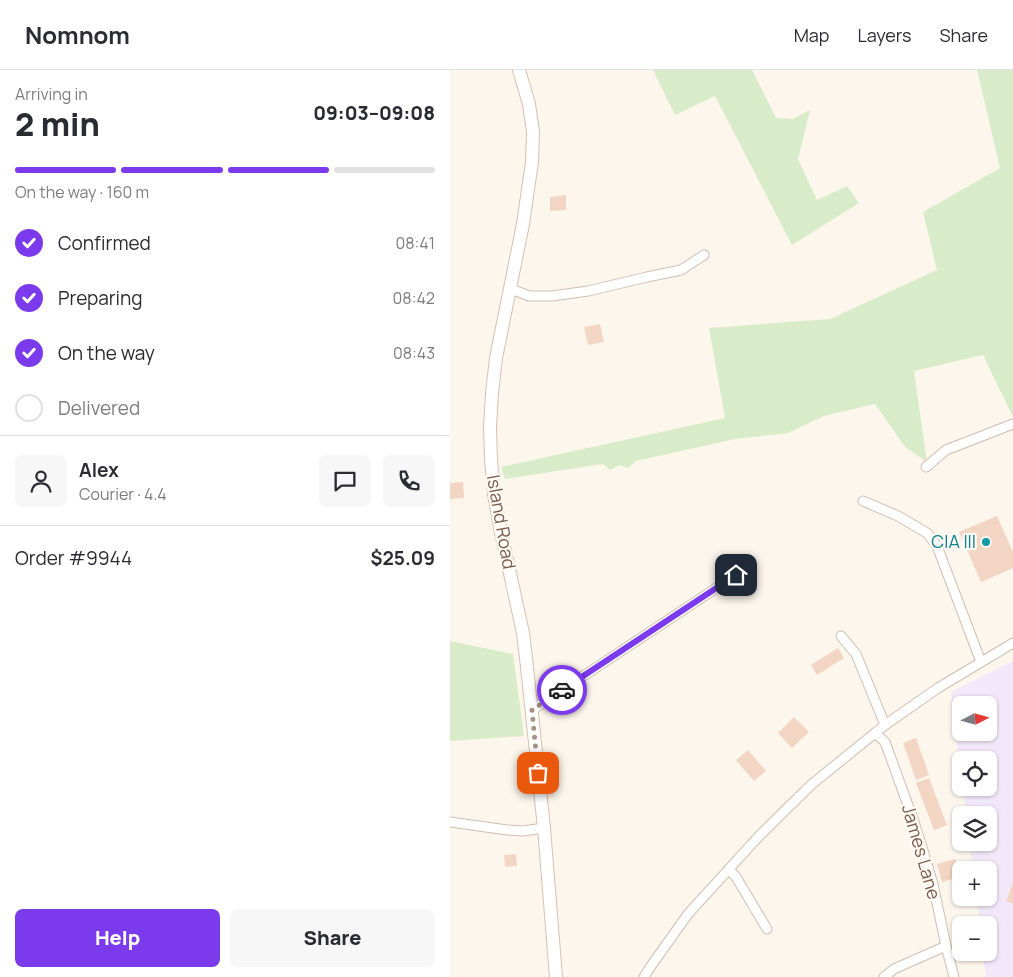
<!DOCTYPE html>
<meta charset="utf-8">
<style>
:root{--surface:#fff;--page:#f7f7f7;--text:#2b2b33;--muted:#7c7c81;--line:#e1e1e2;--accent:#7c3aed}
body{margin:0;font-family:Manrope,sans-serif;background:var(--page);color:var(--text);height:100vh;display:flex;flex-direction:column;font-size:19px;white-space:nowrap}
*{box-sizing:border-box;margin:0}
p{font-size:16px;color:var(--muted)}
.icon{flex:none;width:28px;height:28px;fill:none;stroke:currentColor;stroke-width:2;stroke-linecap:round;stroke-linejoin:round}
.map{position:relative;flex:1;overflow:hidden}
.panel{display:flex;flex-direction:column;background:var(--surface);width:450px}
.panel>*{flex:none}
.needle{width:32px;rotate:84deg}
.controls{position:absolute;left:502px;top:626px;display:grid;gap:10px}
.controls a{display:grid;place-items:center;width:45px;height:45px;border-radius:8px;background:var(--surface);box-shadow:0 1px 4px #0004;font-size:25px}
.pin{position:absolute;display:grid;place-items:center;width:42px;height:42px;color:#fff;margin:-21px;border-radius:10px;box-shadow:0 2px 8px #0006}
.courier{position:absolute;display:grid;place-items:center;width:50px;height:50px;margin:-25px;border:4px solid #7c3aed;border-radius:50%;background:#fff;color:#222;box-shadow:0 1px 6px #0007}
.overview em{font-style:normal;font-weight:800}
.overview div{display:flex;flex-direction:column-reverse}
.overview{display:flex;align-items:center;justify-content:space-between;height:85px;padding:0 15px}
h1{font-size:32px;font-weight:800;line-height:38px}
.bar{display:grid;grid-template-columns:repeat(4,1fr);gap:8px 5px;align-content:center;height:60px;padding:0 15px}
.bar i{height:6px;border-radius:4px;background:var(--line)}
.bar .active{background:var(--accent)}
.bar p{grid-column:span 4}
.line{display:flex;align-items:center;gap:12px;padding:0 15px;border-top:1px solid var(--line)}
.line div{flex:1}
.round{display:grid;place-items:center;flex:none;width:52px;height:52px;border-radius:8px;background:var(--page)}
ol{padding:0 15px;list-style:none}
li{display:flex;align-items:center;gap:15px;height:55px}
li p{margin-inline-start:auto}
li .icon{padding:5px;border-radius:50%;background:var(--accent);color:#fff;stroke-width:4}
li:last-child{color:var(--muted)}
li i{width:28px;height:28px;border:2px solid var(--line);border-radius:50%}
.button{display:flex;gap:10px;margin-top:auto;padding:10px 15px}
.button a{flex:1;height:58px;border-radius:8px;background:var(--accent);color:#fff;font-size:20px;font-weight:800;line-height:58px;text-align:center}
.button a+a{background:var(--page);color:var(--text)}
header{display:flex;align-items:center;gap:30px;box-sizing:border-box;height:70px;padding:0 25px;background:var(--surface);border-bottom:1px solid var(--line)}
header strong{font-size:24px}
nav{display:flex;gap:28px;margin-inline-start:auto;font-size:18px}
main{display:flex;flex:1;min-height:0}
.map>svg:first-child{display:block}
.education{fill:#f3e8fa;fill-rule:evenodd}
.green{fill:#d8ecc9}
.building{fill:#f3d5c3}
.lines{fill:none;stroke-linecap:round;stroke-linejoin:round}
.street-casing{stroke:#d1beb0;stroke-width:11}
.secondary-casing{stroke:#d6c0b0;stroke-width:14}
.street{stroke:#fff;stroke-width:9}
.secondary{stroke:#fff;stroke-width:12}
.done{stroke:#a89285;stroke-width:5;stroke-dasharray:0 9}
.route{stroke:#7c3aed;stroke-width:6}
.culture-dot{fill:#0f9aa8;stroke:#fffaf3;stroke-width:2}
.labels{text-anchor:middle;stroke-width:4.5;stroke-linejoin:round;paint-order:stroke}
.street-label{font-size:18px;fill:#7a5c4d;stroke:#fffaf3}
.culture-label{font-size:18px;fill:#0d838f;stroke:#fffaf3;text-anchor:end}
</style>
<header>
<strong>Nomnom</strong>
<nav><a>Map</a><a>Layers</a><a>Share</a></nav>
</header>
<main>
<section class="panel">
<div class="overview"><div><h1>2 min</h1><p>Arriving in</p></div><em>09:03–09:08</em></div>
<div class="bar"><i class="active"></i><i class="active"></i><i class="active"></i><i></i><p>On the way · 160 m</p></div>
<ol>
<li><svg class="icon" aria-label="check" viewBox="0 0 24 24"><path d="M5 12l5 5 9-10"/></svg>Confirmed<p>08:41</p></li>
<li><svg class="icon" aria-label="check" viewBox="0 0 24 24"><path d="M5 12l5 5 9-10"/></svg>Preparing<p>08:42</p></li>
<li><svg class="icon" aria-label="check" viewBox="0 0 24 24"><path d="M5 12l5 5 9-10"/></svg>On the way<p>08:43</p></li>
<li><i></i>Delivered</li>
</ol>
<div class="line" style="height:90px"><a class="round"><svg class="icon" aria-label="person" viewBox="0 0 24 24"><circle cx="12" cy="8" r="4"/><path d="M4 21q1-7 8-7t8 7"/></svg></a><div><b>Alex</b><p>Courier · 4.4</p></div><a class="round"><svg class="icon" aria-label="chat" viewBox="0 0 24 24"><path d="M4 5h16v11H9l-5 4z"/></svg></a><a class="round"><svg class="icon" aria-label="phone" viewBox="0 0 24 24"><path d="M5 4h4l2 5-3 2q2 4 5 5l2-3 5 2v4C11 20 4 13 5 4z"/></svg></a></div>
<div class="line" style="height:65px"><div>Order #9944</div><b>$25.09</b></div>
<div class="button"><a>Help</a><a>Share</a></div>
</section>
<div class="map">
<svg width="563" height="907" viewBox="0 0 563 907">
<rect width="100%" height="100%" fill="#fdf6ec"/>
<path class="education" d="M563,591V907H536L533,883L539,882V855H530L527,828H539V800H523L520,773L539,772V745H516L513,718H539V690H511V703L501,622ZM511,635H539V662H511Z"/>
<g class="green">
<path d="M203,0H302L326,48L343,49L360,40L348,89L367,130L397,116L409,133L342,175L265,26L225,45Z"/>
<path d="M527,0H563V347L533,285L464,301L477,392L455,377L425,334L374,346L338,363L285,369L186,391L178,398L169,395L160,400L153,394L55,409L51,397L275,348L259,258L380,249L487,200L473,142L550,98Z"/>
<path d="M0,571L63,584L74,666L0,671Z"/>
</g>
<g class="building">
<path d="M116,125V140L100,141V127Z"/>
<path d="M150,254L154,272L138,275L134,257Z"/>
<path d="M13,412L14,428L0,429V413Z"/>
<path d="M547,446L563,482V498L531,512L509,462Z"/>
<path d="M388,578L394,588L367,605L361,595Z"/>
<path d="M344,647L359,662L342,678L328,663Z"/>
<path d="M466,668L479,705L466,710L453,673Z"/>
<path d="M298,680L316,701L304,711L286,690Z"/>
<path d="M479,708L497,755L484,760L466,713Z"/>
<path d="M66,784L67,796L55,797L54,785Z"/>
<path d="M505,789L510,807L492,812L487,794Z"/>
<path d="M563,812V833L556,832Z"/>
</g>
<g class="lines">
<g class="street-casing">
<g id="street">
<path d="M61,219L79,226H102L138,221L197,207L231,200L254,185"/>
<path d="M476,397L496,380L563,354"/>
<path d="M413,431L448,446L477,463L487,476L531,592"/>
<path d="M391,566L406,584L435,655"/>
<path d="M82,640L286,505"/>
<path d="M425,663L435,672L463,749L472,777L483,814L496,876L504,907"/>
<path d="M0,752L57,760L72,761L94,758"/>
<path d="M279,800L286,807L317,859"/>
<path d="M194,907L201,896L238,844L310,765L362,714L435,655L488,618L563,573"/>
<path d="M434,907L444,899L496,876"/>
</g>
</g>
<g class="secondary-casing">
<path id="secondary" d="M69,0L79,34L83,62L82,92L73,154L46,288L42,323L40,357L41,390L44,424L50,458L73,563L77,597L94,758L106,907"/>
</g>
<use href="#street" class="street"/>
<use href="#secondary" class="secondary"/>
</g>
<g class="lines">
<path class="done" d="M88,703L82,640L112,620"/>
<path class="route" d="M112,620L286,505"/>
</g>
<circle class="culture-dot" cx="536" cy="472" r="5"/>
<g class="labels">
<g class="street-label">
<text transform="translate(51 452) rotate(80)" y="6">Island Road</text>
<text transform="translate(471 782) rotate(74)" y="6">James Lane</text>
</g>
<g class="culture-label">
<text x="526" y="478">CIA III</text>
</g>
</g>
</svg>
<div class="controls">
<a><svg class="needle" viewBox="-14 -14 28 28"><path d="M0-13l5 13h-10z" fill="#e53935"/><path d="M0 13l5-13h-10z" fill="#7c7c81"/></svg></a>
<a><svg class="icon" aria-label="locate" viewBox="0 0 24 24"><circle cx="12" cy="12" r="6"/><path d="M12 2v4M12 18v4M2 12h4M18 12h4"/></svg></a>
<a><svg class="icon" aria-label="layers" viewBox="0 0 24 24"><path d="M12 4l9 5-9 5-9-5zM3 14l9 5 9-5"/></svg></a>
<a>+</a>
<a>−</a>
</div>
<div class="pin" style="left:88px;top:703px;background:#ea580c"><svg class="icon" aria-label="bag" viewBox="0 0 24 24"><path d="M5 8h14l-1 12H6zM9 8a3 3 0 0 1 6 0"/></svg></div>
<div class="pin" style="left:286px;top:505px;background:#1f2937"><svg class="icon" aria-label="home" viewBox="0 0 24 24"><path d="M3 11l9-7 9 7M6 9v11h12V9"/></svg></div>
<div class="courier" style="left:112px;top:620px"><svg class="icon" aria-label="car" viewBox="0 0 24 24"><path d="M5 17H2v-5l4-1 3-4h7l3 4 3 1v5h-3M9 17h6M6 11h13"/><circle cx="7" cy="17" r="2"/><circle cx="17" cy="17" r="2"/></svg></div>
</div>
</main>
